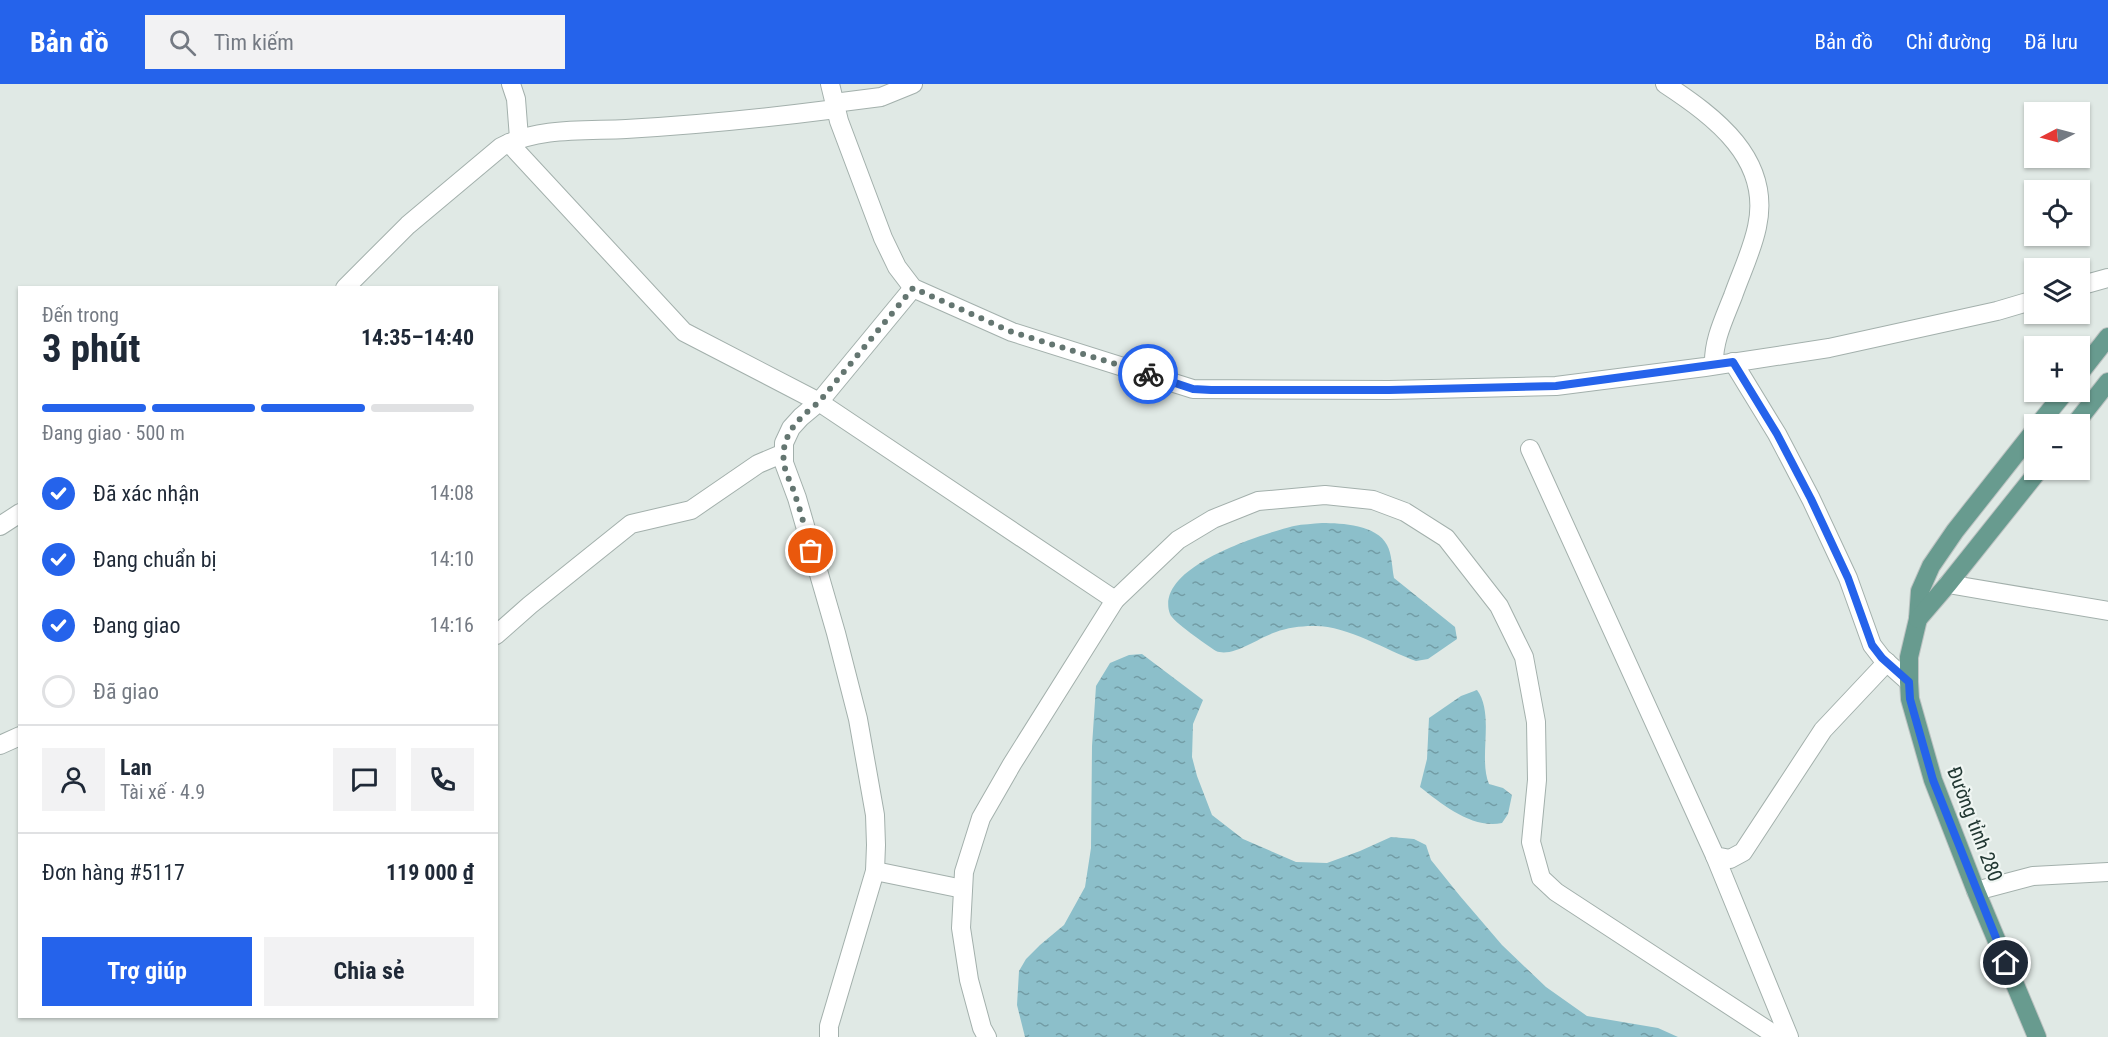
<!DOCTYPE html>
<html lang="vi">
<meta charset="utf-8">
<style>
:root{--surface:#fff;--page:#f2f2f3;--text:#1f2937;--muted:#747a83;--line:#e0e1e3;--accent:#2563eb}
body{margin:0;font-family:"Roboto Condensed",sans-serif;background:var(--page);color:var(--text);height:100vh;display:flex;flex-direction:column;font-size:22px;white-space:nowrap}
*{box-sizing:border-box;margin:0}
p{font-size:20px;color:var(--muted)}
.icon{flex:none;width:33px;height:33px;fill:none;stroke:currentColor;stroke-width:2;stroke-linecap:round;stroke-linejoin:round}
.map{position:relative;flex:1;overflow:hidden}
.drawer{position:absolute;left:18px;top:202px;width:480px;height:732px;display:flex;flex-direction:column;background:var(--surface);border-radius:0px;box-shadow:0 2px 4px #0004}
.drawer>*{flex:none}
.needle{width:39px;rotate:264deg}
.fabs{position:absolute;left:2024px;top:18px;display:grid;gap:12px}
.fabs a{display:grid;place-items:center;width:66px;height:66px;border-radius:0px;background:var(--surface);box-shadow:0 2px 4px #0004;font-size:30px}
.pin{position:absolute;display:grid;place-items:center;width:51px;height:51px;color:#fff;margin:-26px;border:3px solid #fff;border-radius:50%;box-shadow:0 2px 6px #0007}
.courier{position:absolute;display:grid;place-items:center;width:60px;height:60px;margin:-30px;border:4px solid #2563eb;border-radius:50%;background:#fff;color:#222;box-shadow:0 2px 8px #0007}
.headline em{font-style:normal;font-weight:700}
.headline div{display:flex;flex-direction:column-reverse}
.headline{display:flex;align-items:center;justify-content:space-between;height:102px;padding:0 24px}
h1{font-size:39px;font-weight:700;line-height:45px}
.bar{display:grid;grid-template-columns:repeat(4,1fr);gap:9px 6px;align-content:center;height:72px;padding:0 24px}
.bar i{height:8px;border-radius:4px;background:var(--line)}
.bar .on{background:var(--accent)}
.bar p{grid-column:span 4}
.line{display:flex;align-items:center;gap:15px;padding:0 24px;border-top:2px solid var(--line)}
.line div{flex:1}
.round{display:grid;place-items:center;flex:none;width:63px;height:63px;border-radius:0px;background:var(--page)}
ol{padding:0 24px;list-style:none}
li{display:flex;align-items:center;gap:18px;height:66px}
li p{margin-inline-start:auto}
li .icon{padding:6px;border-radius:50%;background:var(--accent);color:#fff;stroke-width:4}
li:last-child{color:var(--muted)}
li i{width:33px;height:33px;border:3px solid var(--line);border-radius:50%}
.primary-button{display:flex;gap:12px;margin-top:auto;padding:12px 24px}
.primary-button a{flex:1;height:69px;border-radius:0px;background:var(--accent);color:#fff;font-size:24px;font-weight:700;line-height:69px;text-align:center}
.primary-button a+a{background:var(--page);color:var(--text)}
header{display:flex;align-items:center;gap:36px;box-sizing:border-box;height:84px;padding:0 30px;background:var(--accent);color:#fff}
header strong{font-size:28px}
nav{display:flex;gap:33px;margin-inline-start:auto;font-size:21px}
.search{width:420px;height:54px;background:var(--page);display:flex;align-items:center;gap:15px;box-sizing:border-box;padding:0 21px;border-radius:0px;color:var(--muted);font-size:22px}
.map>svg:first-child{display:block}
.water{fill:url(#water-ripples)}
.lines{fill:none;stroke-linecap:round;stroke-linejoin:round}
.minor-casing{stroke:#a3b0ac;stroke-width:20}
.major-casing{stroke:#bdc3c2;stroke-width:20}
.minor{stroke:#fff;stroke-width:18}
.major{stroke:#689b8f;stroke-width:18}
.done{stroke:#647671;stroke-width:6;stroke-dasharray:0 10.8}
.route{stroke:#2563eb;stroke-width:8}
.labels{text-anchor:middle;stroke-width:4.5;stroke-linejoin:round;paint-order:stroke}
.street-label{font-size:20px;fill:#223833;stroke:#f0f6f3}
</style>
<header>
<strong>Bản đồ</strong>
<div class="search"><svg class="icon" aria-label="search" viewBox="0 0 24 24"><circle cx="10" cy="10" r="6"/><path d="M15 15l6 6"/></svg>Tìm kiếm</div>
<nav><a>Bản đồ</a><a>Chỉ đường</a><a>Đã lưu</a></nav>
</header>
<div class="map">
<svg width="2108" height="953" viewBox="0 0 2108 953">
<defs>
<pattern id="water-ripples" width="26" height="14" patternUnits="userSpaceOnUse" patternTransform="scale(1.5)"><rect width="26" height="14" fill="#8cbfca"/><path d="M2 4q2-2 4 0t4 0M15 11q2-2 4 0t4 0" fill="none" stroke="#729ca5"/></pattern>
</defs>
<rect width="100%" height="100%" fill="#e0e9e5"/>
<g class="water">
<path d="M1322,439C1342,439 1377,441 1387,461C1392,470 1392,484 1394,494L1455,543L1457,555L1428,575L1416,577C1386,566 1344,540 1312,542C1301,542 1286,544 1276,548C1259,553 1233,574 1216,567C1207,561 1172,537 1170,530C1153,483 1262,450 1294,442C1303,440 1313,440 1322,439Z"/>
<path d="M1142,570L1203,616L1193,640L1192,673L1197,692L1212,731L1243,755L1296,778L1327,779L1360,767L1391,753L1414,755L1426,761L1431,776L1460,812L1502,861L1546,903L1587,932L1658,944L1678,953H1025L1017,921L1019,887L1026,875L1040,861L1064,841L1085,803L1091,764L1092,662L1096,602L1110,579L1129,571Z"/>
<path d="M1477,606C1495,630 1478,674 1489,700L1503,704L1512,711L1508,730L1502,739C1472,745 1443,721 1420,703L1427,675L1429,634L1461,612Z"/>
</g>
<g class="lines">
<g class="minor-casing">
<g id="minor">
<path d="M511,0L516,15L519,54"/>
<path d="M830,0L839,37L883,154L897,183L913,204L1012,248L1193,305L1389,306L1556,302L1705,283L1829,264L1997,227L2034,216"/>
<path d="M1665,0C1715,33 1772,75 1757,143C1752,167 1741,189 1733,212C1724,235 1713,257 1714,281"/>
<path d="M834,19L881,13L913,0"/>
<path d="M509,59L684,248L819,318L1115,516L1178,456L1213,435L1258,417L1325,411L1373,416L1405,428L1446,454L1499,522L1524,573L1536,638L1537,696L1531,758L1541,794L1556,808L1778,953"/>
<path d="M2079,202L2108,194"/>
<path d="M345,204L408,141L501,63C538,43 585,47 626,45C697,41 766,34 836,25"/>
<path d="M1733,278L1777,350L1811,415L1848,494L1872,561L1882,574L1909,598"/>
<path d="M1530,365L1715,772L1730,775L1743,768L1823,646L1887,578"/>
<path d="M0,442L20,429"/>
<path d="M1948,500L2108,527"/>
<path d="M496,551L530,521L631,440L691,426L758,380L784,369"/>
<path d="M0,661L20,652"/>
<path d="M1715,772L1789,953"/>
<path d="M875,787L963,805"/>
<path d="M1976,807L2033,792L2108,788"/>
<path d="M829,953V942L875,787L876,761L875,731L858,635L836,549L797,414L784,379V359L791,344L801,333L819,318L913,204"/>
<path d="M987,953L982,944L969,896L961,844L964,788L981,734L1012,680L1115,516"/>
</g>
</g>
<g class="major-casing">
<g id="major">
<path d="M2079,290L2108,253"/>
<path d="M2039,340L2065,308"/>
<path d="M2075,340L2108,298"/>
<path d="M2034,347L1955,447L1931,482L1920,507L1918,535L1909,573V598L1910,615L1933,696L1976,807L2037,953"/>
<path d="M1918,535L1948,500L2039,386"/>
</g>
</g>
<use href="#minor" class="minor"/>
<use href="#major" class="major"/>
</g>
<g class="lines">
<path class="done" d="M811,467C806,449 802,431 796,414C793,402 785,390 784,379C780,351 799,334 819,318L913,204L1012,248L1148,290"/>
<path class="route" d="M1148,290L1193,305L1211,306H1389L1556,302L1733,278L1777,350L1811,415L1848,494L1872,561L1882,574L1909,598L1910,615L1933,696L2006,879"/>
</g>
<g class="labels">
<g class="street-label">
<text transform="translate(1975 740) rotate(69)" y="7">Đường tỉnh 280</text>
</g>
</g>
</svg>
<div class="fabs">
<a><svg class="needle" viewBox="-14 -14 28 28"><path d="M0-13l5 13h-10z" fill="#e53935"/><path d="M0 13l5-13h-10z" fill="#747a83"/></svg></a>
<a><svg class="icon" aria-label="locate" viewBox="0 0 24 24"><circle cx="12" cy="12" r="6"/><path d="M12 2v4M12 18v4M2 12h4M18 12h4"/></svg></a>
<a><svg class="icon" aria-label="layers" viewBox="0 0 24 24"><path d="M12 4l9 5-9 5-9-5zM3 14l9 5 9-5"/></svg></a>
<a>+</a>
<a>−</a>
</div>
<div class="pin" style="left:811px;top:467px;background:#ea580c"><svg class="icon" aria-label="bag" viewBox="0 0 24 24"><path d="M5 8h14l-1 12H6zM9 8a3 3 0 0 1 6 0"/></svg></div>
<div class="pin" style="left:2006px;top:879px;background:#1f2937"><svg class="icon" aria-label="home" viewBox="0 0 24 24"><path d="M3 11l9-7 9 7M6 9v11h12V9"/></svg></div>
<div class="courier" style="left:1148px;top:290px"><svg class="icon" aria-label="bike" viewBox="0 0 24 24"><circle cx="6" cy="16" r="4"/><circle cx="18" cy="16" r="4"/><path d="M6 16l4-8h5l3 8M10 8l3 8H6M13 5h3"/></svg></div>
<section class="drawer">
<div class="headline"><div><h1>3 phút</h1><p>Đến trong</p></div><em>14:35–14:40</em></div>
<div class="bar"><i class="on"></i><i class="on"></i><i class="on"></i><i></i><p>Đang giao · 500 m</p></div>
<ol>
<li><svg class="icon" aria-label="check" viewBox="0 0 24 24"><path d="M5 12l5 5 9-10"/></svg>Đã xác nhận<p>14:08</p></li>
<li><svg class="icon" aria-label="check" viewBox="0 0 24 24"><path d="M5 12l5 5 9-10"/></svg>Đang chuẩn bị<p>14:10</p></li>
<li><svg class="icon" aria-label="check" viewBox="0 0 24 24"><path d="M5 12l5 5 9-10"/></svg>Đang giao<p>14:16</p></li>
<li><i></i>Đã giao</li>
</ol>
<div class="line" style="height:108px"><a class="round"><svg class="icon" aria-label="person" viewBox="0 0 24 24"><circle cx="12" cy="8" r="4"/><path d="M4 21q1-7 8-7t8 7"/></svg></a><div><b>Lan</b><p>Tài xế · 4.9</p></div><a class="round"><svg class="icon" aria-label="chat" viewBox="0 0 24 24"><path d="M4 5h16v11H9l-5 4z"/></svg></a><a class="round"><svg class="icon" aria-label="phone" viewBox="0 0 24 24"><path d="M5 4h4l2 5-3 2q2 4 5 5l2-3 5 2v4C11 20 4 13 5 4z"/></svg></a></div>
<div class="line" style="height:78px"><div>Đơn hàng #5117</div><b>119 000 ₫</b></div>
<div class="primary-button"><a>Trợ giúp</a><a>Chia sẻ</a></div>
</section>
</div>
